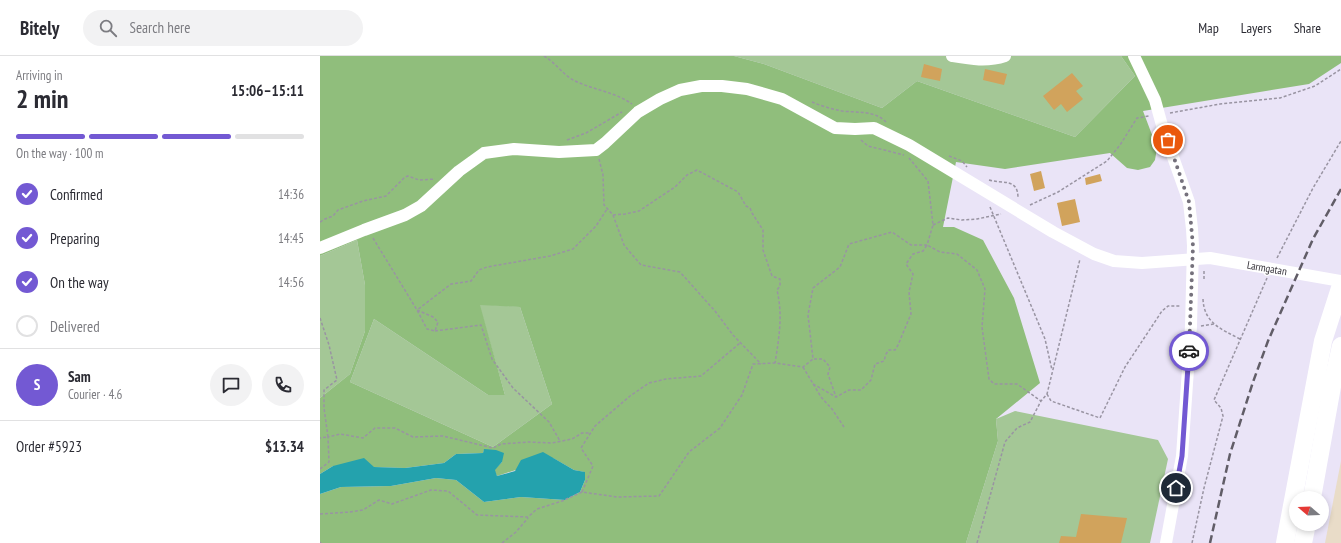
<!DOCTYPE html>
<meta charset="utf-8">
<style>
:root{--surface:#fff;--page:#f2f2f3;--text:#2b2b33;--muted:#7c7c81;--line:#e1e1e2;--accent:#7359d3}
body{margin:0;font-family:"PT Sans Narrow",sans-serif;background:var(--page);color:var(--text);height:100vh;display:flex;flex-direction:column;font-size:15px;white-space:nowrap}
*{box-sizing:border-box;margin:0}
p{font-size:13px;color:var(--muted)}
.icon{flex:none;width:22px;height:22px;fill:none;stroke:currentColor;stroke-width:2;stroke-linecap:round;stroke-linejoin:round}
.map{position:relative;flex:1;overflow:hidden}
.side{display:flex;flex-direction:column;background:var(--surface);width:320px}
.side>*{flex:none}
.needle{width:26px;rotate:289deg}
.buttons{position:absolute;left:969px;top:435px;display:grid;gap:8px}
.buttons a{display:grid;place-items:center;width:40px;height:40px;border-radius:50%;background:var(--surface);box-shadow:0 2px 6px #0003;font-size:20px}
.pin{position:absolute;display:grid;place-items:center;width:34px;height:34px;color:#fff;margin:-17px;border:2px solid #fff;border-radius:50%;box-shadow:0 1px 4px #0007}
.courier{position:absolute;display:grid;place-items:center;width:40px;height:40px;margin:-20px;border:3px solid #7359d3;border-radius:50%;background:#fff;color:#222;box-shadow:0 1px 5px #0007}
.overview em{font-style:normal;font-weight:600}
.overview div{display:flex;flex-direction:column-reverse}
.overview{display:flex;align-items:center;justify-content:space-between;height:68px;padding:0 16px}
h1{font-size:26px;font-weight:600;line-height:30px}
.bar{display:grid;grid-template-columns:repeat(4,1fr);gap:6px 4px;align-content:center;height:48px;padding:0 16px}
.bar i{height:5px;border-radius:3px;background:var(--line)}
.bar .selected{background:var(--accent)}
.bar p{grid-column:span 4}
.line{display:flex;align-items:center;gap:10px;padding:0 16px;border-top:1px solid var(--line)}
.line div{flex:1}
.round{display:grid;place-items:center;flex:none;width:42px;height:42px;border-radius:21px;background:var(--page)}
ol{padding:0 16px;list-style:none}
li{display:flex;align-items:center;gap:12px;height:44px}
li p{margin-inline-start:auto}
li .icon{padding:4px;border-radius:50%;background:var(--accent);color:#fff;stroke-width:4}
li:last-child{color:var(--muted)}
li i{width:22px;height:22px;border:2px solid var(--line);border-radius:50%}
header{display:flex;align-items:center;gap:24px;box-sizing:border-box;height:56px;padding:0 20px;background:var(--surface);border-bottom:1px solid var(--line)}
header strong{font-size:19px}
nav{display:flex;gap:22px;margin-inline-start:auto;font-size:14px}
.search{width:280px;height:36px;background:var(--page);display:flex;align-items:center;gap:10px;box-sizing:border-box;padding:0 14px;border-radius:22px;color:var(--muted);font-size:15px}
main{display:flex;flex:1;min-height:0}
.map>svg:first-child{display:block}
.education{fill:#e9dcc8}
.green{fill:#a4c796}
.forest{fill:#90be7c;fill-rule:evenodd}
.water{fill:#24a2ad}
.building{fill:#d1a35c}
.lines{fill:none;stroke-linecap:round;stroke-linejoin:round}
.path{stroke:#9994a2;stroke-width:1.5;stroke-dasharray:3 2;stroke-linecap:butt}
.minor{stroke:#fff;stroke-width:12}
.highway{stroke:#fff;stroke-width:18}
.rail{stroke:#615d67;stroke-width:2.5;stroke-dasharray:8 4;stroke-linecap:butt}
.done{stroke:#75717c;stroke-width:4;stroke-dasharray:0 7.2}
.route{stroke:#7359d3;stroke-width:5}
.labels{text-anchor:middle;stroke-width:3;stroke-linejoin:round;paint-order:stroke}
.street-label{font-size:11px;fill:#36333a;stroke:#fff}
</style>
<header>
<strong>Bitely</strong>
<div class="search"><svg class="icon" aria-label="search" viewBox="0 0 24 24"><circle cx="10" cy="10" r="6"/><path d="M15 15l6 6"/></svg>Search here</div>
<nav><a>Map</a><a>Layers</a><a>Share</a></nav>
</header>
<main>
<section class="side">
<div class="overview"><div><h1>2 min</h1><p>Arriving in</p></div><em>15:06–15:11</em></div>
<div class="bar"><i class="selected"></i><i class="selected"></i><i class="selected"></i><i></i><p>On the way · 100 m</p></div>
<ol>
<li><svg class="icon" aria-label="check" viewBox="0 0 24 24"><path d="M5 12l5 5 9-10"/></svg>Confirmed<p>14:36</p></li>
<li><svg class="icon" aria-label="check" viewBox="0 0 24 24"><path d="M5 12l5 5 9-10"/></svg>Preparing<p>14:45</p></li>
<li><svg class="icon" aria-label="check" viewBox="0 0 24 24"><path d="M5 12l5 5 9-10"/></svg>On the way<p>14:56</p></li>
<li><i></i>Delivered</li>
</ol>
<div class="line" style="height:72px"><b class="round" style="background:var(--accent);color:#fff">S</b><div><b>Sam</b><p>Courier · 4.6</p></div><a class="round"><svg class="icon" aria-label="chat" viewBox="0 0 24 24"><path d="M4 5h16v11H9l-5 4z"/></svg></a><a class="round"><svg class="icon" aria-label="phone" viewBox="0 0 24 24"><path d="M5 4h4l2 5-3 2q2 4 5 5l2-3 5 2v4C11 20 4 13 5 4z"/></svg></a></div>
<div class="line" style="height:52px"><div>Order #5923</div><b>$13.34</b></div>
</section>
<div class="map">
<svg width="1021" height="487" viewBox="0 0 1021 487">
<rect width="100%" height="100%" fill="#eae4f7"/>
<path class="education" d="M1021,405V487H1005Z"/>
<g class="green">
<path d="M414,0H801L815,20L755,81L597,25L562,52L444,8Z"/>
<path d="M37,184L45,229V275L30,318L0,342V200Z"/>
<path d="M159,248L200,251L232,348L173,391L30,326L54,263L168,339H185Z"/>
<path d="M695,355L838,384L848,403L830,487H646L678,385L676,363Z"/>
</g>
<path class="forest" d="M0,0H414L444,8L562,52L597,25L755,81L815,20L801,0H1021V7L989,28L823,55L837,92L835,104L830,111L818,114L807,112L790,97L685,113L636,106L623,171H634L663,184L694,242L720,327L676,363L678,385L646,487H0V438L21,431L71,430L116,422L136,424L164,446L201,441L245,444L260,436L265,424L264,416L254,414L233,402L177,420L174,414L182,406L164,394L163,397L136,398L124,407L85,412L13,410L0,418V342L30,318L45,275V229L37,184L0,200ZM160,249L200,251L232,348L173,391L30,326L54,263L168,339H185Z"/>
<path class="water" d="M164,393L176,394L184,397L182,406L175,414L177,420L195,415L201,404L223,396L254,414L265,416V424L260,436L245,444L201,441L164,446L136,424L116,422L71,430L21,431L0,438V418L13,410L44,402L54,411L85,412L124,407L136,398L163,397Z"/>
<g class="building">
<path d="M604,8L622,13L620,25L601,21Z"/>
<path d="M665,13L687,18L684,29L663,24Z"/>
<path d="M752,17L763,30L756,35L763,43L747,56L741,48L734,54L723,40Z"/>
<path d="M721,115L725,132L714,135L710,118Z"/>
<path d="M780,118L782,125L766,129L765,122Z"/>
<path d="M755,143L760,166L742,170L737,147Z"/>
<path d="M761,458L807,462L801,487H739L741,480L756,481Z"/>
</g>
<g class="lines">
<g class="path">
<path d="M224,0C235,6 244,20 255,25C274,34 295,36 312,48"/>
<path d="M492,46C501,50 512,53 522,55C538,57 554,54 566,66"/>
<path d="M850,57L900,48L960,42L995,30L1021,13"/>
<path d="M247,84L266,77L302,56"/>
<path d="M541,84L548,90L584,99"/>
<path d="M629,100L642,105L647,111"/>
<path d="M279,103L283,119L284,149L293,159L304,189L321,209L360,216L395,255L413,279L441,308"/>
<path d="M669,124C683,128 698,122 698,142"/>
<path d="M710,149L738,136L787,105L800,89L817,62L829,60"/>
<path d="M670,151L725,283L732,314"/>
<path d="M293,159L305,158L319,155L355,131L367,119L377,114L418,136L426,150L430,152L432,157L443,174V194L452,220L460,223V230L457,234C463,259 459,282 455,307"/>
<path d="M0,166L5,163L13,160L18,154L43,145L66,140L85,121L88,120L99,124L115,123"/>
<path d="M613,169L628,162L642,164L657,163L681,158"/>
<path d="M53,182L97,254L107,273L115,275L118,266L113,261L97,254L131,228L151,225L159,214L167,211L230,200L253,193L276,170L287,153"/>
<path d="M957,202L993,132L1021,85"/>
<path d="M884,223V213"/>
<path d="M883,243C884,267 901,273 920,283"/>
<path d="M0,262L9,289L17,324L4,334V352L8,381L0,382"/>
<path d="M881,270L894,268"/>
<path d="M115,275L161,269L172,303L193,332L229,366L240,385"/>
<path d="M494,303H503L510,311L508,318L516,341"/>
<path d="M483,311L501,341L512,353L524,371"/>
<path d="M493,328L516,341L529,334H541L551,324L555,308L564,305L566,298L569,294H575L578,289L591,258L589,236L593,218L586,208L593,198L603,195L607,189L620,196L637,198L657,214L665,233L662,271L669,323L674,328H697L721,345"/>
<path d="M727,338L731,345L780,362L805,311L842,255L848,250H861"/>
<path d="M0,413L9,406L8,381L20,378L43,382L55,372H75L93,381L123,380L173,392L181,388L208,386L232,387L252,383L262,377H270"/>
<path d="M262,436L273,410L261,392L275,370L310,340L329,327L346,323L381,320L420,287"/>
<path d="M0,458L30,456L43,454L59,444L72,448L111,434L128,435L157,459L208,461L217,453L242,445L262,436L297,441L339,440L369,396L400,372L422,339L433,308L455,307L483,311L493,303L488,259L493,232L520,211L529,188L572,176L591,189H607L613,169L608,125L589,102"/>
<path d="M0,486L1,487"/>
<path d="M182,487L196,476L208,462"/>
<path d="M657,487L685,386L697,372L710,366L721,345L727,338L760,203"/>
<path d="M872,487L884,432L903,360L901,352L894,344L947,222"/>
</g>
<g class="minor">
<path d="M632,0C650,3 667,6 685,0"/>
<path d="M814,0L835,44L843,73L869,146L872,173L873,190L871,270L862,400L846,487"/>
<path d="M0,192L44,174L85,159L101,150L139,115L164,97L194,93L239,96L276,94L285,87L318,56L340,43L360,34L381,30H402L427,33L462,43L515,72L535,73L554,72L589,89L733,176L774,198L794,205L822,207L890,202L1021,225"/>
</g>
<g class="highway">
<path d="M992,442L1013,325L1021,290"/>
<path d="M965,487L1003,285L1021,229"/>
<path d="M983,487L987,468"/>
</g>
<path class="rail" d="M890,487L910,398L933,326L948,285L993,183L1021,133"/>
</g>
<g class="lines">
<path class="done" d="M848,84L869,146L873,190L869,295"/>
<path class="route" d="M856,432L862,400L869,295"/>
</g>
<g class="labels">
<g class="street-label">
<text transform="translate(947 212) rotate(10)" y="4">Larmgatan</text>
</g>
</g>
</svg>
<div class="buttons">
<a><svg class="needle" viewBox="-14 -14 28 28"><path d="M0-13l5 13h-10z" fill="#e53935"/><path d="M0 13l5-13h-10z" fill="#7c7c81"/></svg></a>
</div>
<div class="pin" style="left:848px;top:84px;background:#ea580c"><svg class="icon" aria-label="bag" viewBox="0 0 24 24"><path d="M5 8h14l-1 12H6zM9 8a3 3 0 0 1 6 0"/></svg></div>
<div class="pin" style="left:856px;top:432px;background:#1f2937"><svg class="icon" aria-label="home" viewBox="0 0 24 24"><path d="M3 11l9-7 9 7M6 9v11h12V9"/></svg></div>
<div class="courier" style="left:869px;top:295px"><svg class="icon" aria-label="car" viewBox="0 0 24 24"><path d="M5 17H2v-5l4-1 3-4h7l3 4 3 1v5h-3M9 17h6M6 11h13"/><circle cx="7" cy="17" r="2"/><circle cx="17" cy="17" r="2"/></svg></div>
</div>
</main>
